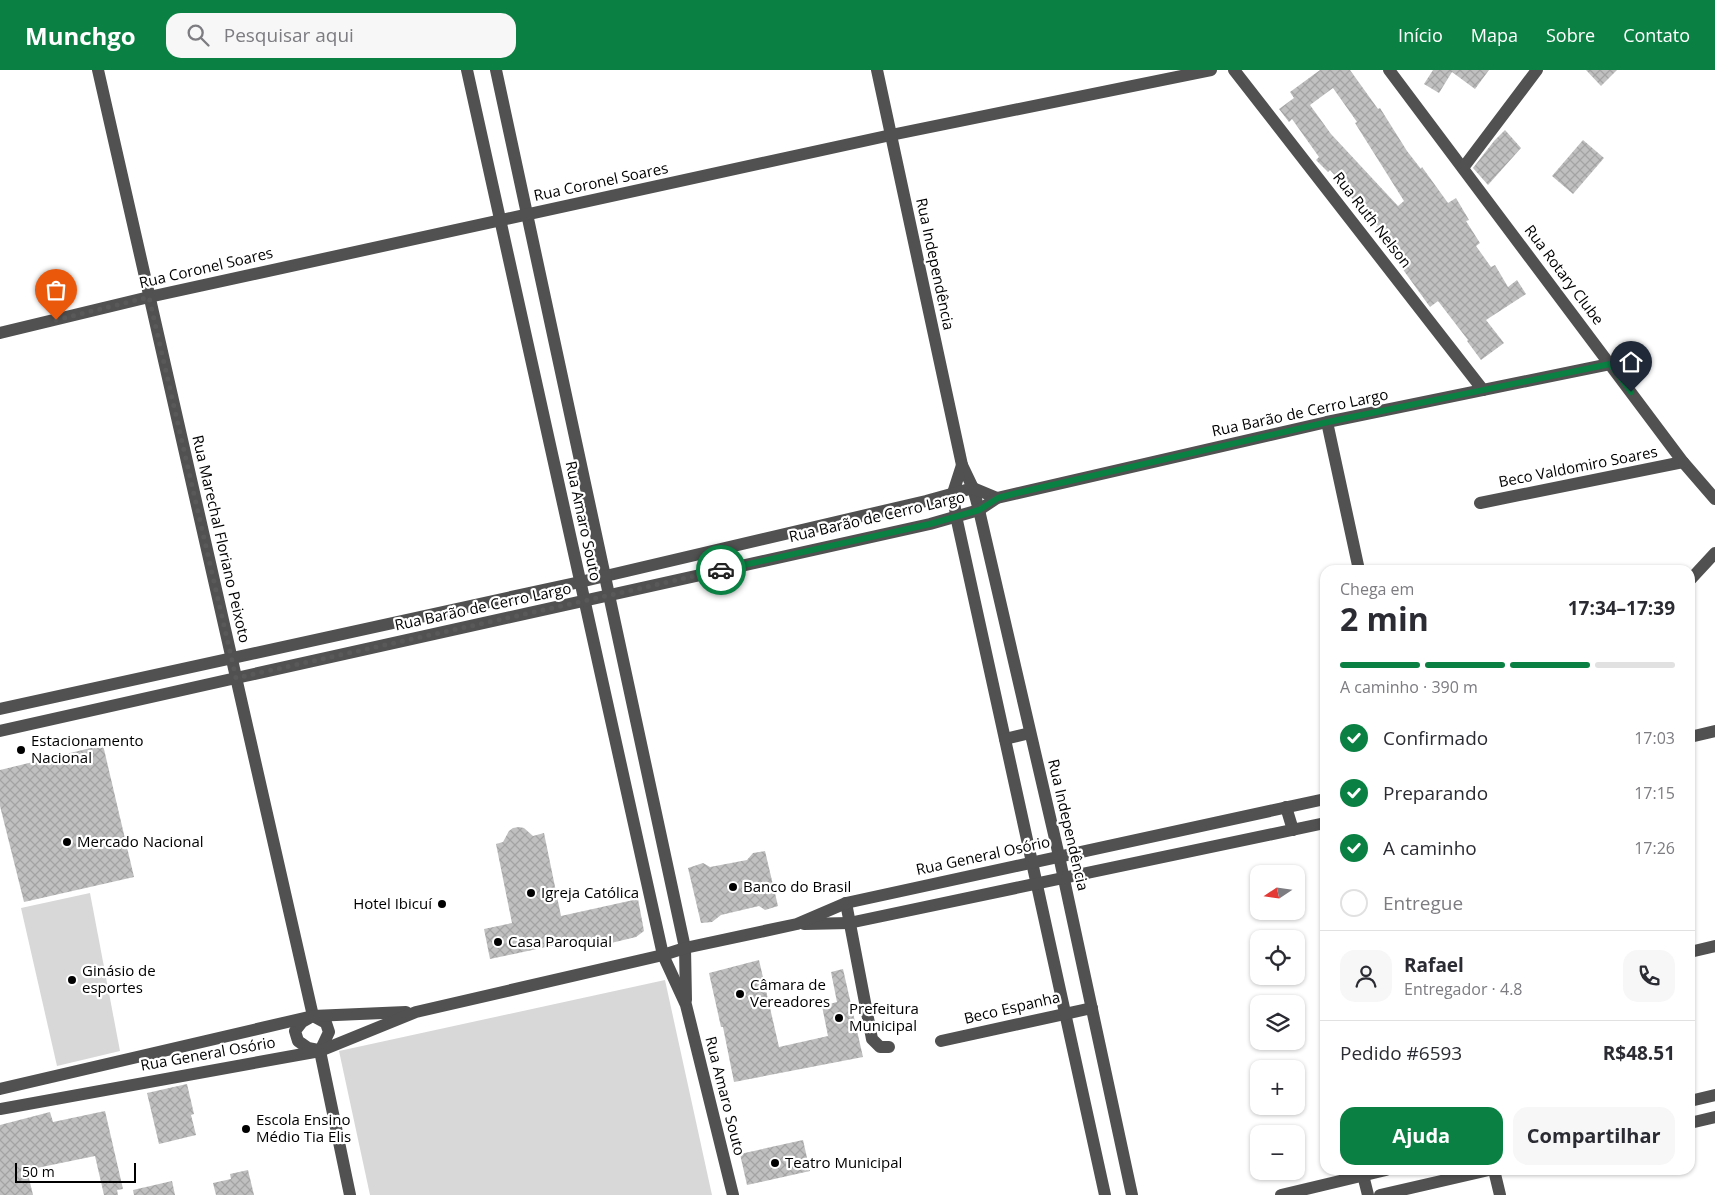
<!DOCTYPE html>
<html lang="pt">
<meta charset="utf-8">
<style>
:root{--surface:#fff;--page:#f7f7f7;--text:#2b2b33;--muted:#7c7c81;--line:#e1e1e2;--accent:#0b8043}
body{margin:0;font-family:"Open Sans",sans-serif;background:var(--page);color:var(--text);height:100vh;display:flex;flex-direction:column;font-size:19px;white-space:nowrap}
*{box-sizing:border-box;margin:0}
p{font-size:16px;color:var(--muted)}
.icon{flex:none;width:28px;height:28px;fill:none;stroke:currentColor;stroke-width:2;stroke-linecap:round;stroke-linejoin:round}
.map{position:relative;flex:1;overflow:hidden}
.sheet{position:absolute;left:1320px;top:495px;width:375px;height:610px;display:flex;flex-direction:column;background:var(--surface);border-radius:15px;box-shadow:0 1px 4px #0004}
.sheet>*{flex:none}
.needle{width:32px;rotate:257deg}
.controls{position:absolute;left:1250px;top:795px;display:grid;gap:10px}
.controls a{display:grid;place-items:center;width:55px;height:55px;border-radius:10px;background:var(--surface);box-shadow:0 1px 4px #0004;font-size:25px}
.scale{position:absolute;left:15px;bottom:12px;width:121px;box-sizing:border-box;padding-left:5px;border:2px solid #000;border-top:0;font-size:14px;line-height:18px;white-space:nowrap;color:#000;-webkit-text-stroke:4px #fff;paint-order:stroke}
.pin{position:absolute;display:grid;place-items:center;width:42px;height:42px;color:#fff;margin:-51px -21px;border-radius:50% 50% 50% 0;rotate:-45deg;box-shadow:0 0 5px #0007}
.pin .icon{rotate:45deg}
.courier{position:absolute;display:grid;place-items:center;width:50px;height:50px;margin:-25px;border:4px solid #0b8043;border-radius:50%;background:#fff;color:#222;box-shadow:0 1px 6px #0007}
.summary em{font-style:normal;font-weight:700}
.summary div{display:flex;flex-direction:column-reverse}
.summary{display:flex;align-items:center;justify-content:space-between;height:85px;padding:0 20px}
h1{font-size:32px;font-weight:700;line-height:38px}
.bar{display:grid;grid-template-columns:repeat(4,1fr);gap:8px 5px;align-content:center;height:60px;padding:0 20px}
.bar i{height:6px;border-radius:4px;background:var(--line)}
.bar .selected{background:var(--accent)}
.bar p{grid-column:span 4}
.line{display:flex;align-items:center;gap:12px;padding:0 20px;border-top:1px solid var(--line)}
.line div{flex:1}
.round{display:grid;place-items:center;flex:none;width:52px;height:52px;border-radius:15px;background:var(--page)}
ol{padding:0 20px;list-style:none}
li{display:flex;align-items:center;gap:15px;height:55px}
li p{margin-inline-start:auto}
li .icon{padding:5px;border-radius:50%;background:var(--accent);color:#fff;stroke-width:4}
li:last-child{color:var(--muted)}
li i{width:28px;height:28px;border:2px solid var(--line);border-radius:50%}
.primary-button{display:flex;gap:10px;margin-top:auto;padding:10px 20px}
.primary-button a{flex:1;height:58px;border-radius:15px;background:var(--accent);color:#fff;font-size:20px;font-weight:700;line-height:58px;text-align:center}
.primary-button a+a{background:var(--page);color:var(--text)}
header{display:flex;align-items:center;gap:30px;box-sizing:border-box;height:70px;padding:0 25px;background:var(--accent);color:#fff}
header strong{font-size:24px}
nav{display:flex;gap:28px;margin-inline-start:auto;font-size:18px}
.search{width:350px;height:45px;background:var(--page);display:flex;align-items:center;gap:12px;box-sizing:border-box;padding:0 18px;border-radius:15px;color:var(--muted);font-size:19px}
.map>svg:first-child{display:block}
.park{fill:#d8d8d8}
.building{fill:url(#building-cross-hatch);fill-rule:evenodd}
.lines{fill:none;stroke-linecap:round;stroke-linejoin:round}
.minor{stroke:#515151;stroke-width:12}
.done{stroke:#595959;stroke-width:5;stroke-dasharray:0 9}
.route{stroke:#0b8043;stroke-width:6}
.poi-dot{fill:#000;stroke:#fff;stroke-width:2}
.labels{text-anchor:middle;stroke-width:4.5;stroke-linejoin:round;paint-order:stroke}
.street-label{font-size:15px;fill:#000;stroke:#fff}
.poi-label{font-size:15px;fill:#000;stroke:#fff;text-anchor:start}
</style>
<header>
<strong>Munchgo</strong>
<div class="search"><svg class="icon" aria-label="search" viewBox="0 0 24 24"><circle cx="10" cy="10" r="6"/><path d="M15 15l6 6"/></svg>Pesquisar aqui</div>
<nav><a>Início</a><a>Mapa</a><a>Sobre</a><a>Contato</a></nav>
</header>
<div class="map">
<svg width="1715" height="1125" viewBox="0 0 1715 1125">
<defs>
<pattern id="building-cross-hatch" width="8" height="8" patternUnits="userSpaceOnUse" patternTransform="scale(1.25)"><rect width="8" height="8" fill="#c0c0c0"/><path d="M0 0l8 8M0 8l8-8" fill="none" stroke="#a3a3a3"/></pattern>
</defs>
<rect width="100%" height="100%" fill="#fff"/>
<g class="park">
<path d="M90,823L120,981L57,996L21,838Z"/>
<path d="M665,910L712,1125H370L339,981Z"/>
</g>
<g class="building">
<path d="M1320,0H1350L1378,39L1380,38L1407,81L1421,99L1422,97L1448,133L1456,128L1469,150L1466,151L1480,173L1476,176L1491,197L1495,195L1508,217L1517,210L1526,224L1486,250L1504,273L1481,290L1467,271L1468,270L1438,231L1430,237L1399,194L1376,157L1378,156L1359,131L1356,133L1345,121L1347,119L1330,100L1328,102L1316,90L1319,87L1292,49L1289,52L1279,39L1294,28L1290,22ZM1333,18L1357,52L1355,53L1404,131L1398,136L1331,64L1310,35Z"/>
<path d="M1433,0H1489L1475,19L1452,2L1439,23L1424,14Z"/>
<path d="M1586,0H1617L1601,16Z"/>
<path d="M1505,60L1521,78L1488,115L1473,98L1494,71Z"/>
<path d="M1583,70L1604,88L1573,124L1552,106Z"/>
<path d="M103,675L134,807L24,832L0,736V700Z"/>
<path d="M519,757L524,758L533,766L544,763L561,846L638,829L644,861L636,867L586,879L583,869L490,889L484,859L512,853L496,774L503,772L509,761L513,758Z"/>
<path d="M765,781L778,836L765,840L759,836L721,845L712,852L701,853L688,798L703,793L710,797L747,790L753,783Z"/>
<path d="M759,890L779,977L828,966L822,936L837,932L831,902L843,899L863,987L734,1012L723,957H721L709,903Z"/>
<path d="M187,1014L194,1044L191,1045L196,1065L159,1074L147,1023Z"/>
<path d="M105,1041L123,1119L117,1120L118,1125H104L95,1086L27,1100L33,1125H0V1055L50,1042L53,1052Z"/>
<path d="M803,1070L810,1101L747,1115L740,1084Z"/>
<path d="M248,1100L254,1125H216L213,1113L231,1109L230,1104Z"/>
<path d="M172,1111L175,1125H134L133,1120Z"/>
</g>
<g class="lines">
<g class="minor">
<path d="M98,0L313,946L326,953L329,962L320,981L350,1125"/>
<path d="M467,0L663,885L686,935L733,1125"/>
<path d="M496,0L685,878L686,930"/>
<path d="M877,0L962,395L973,418L979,440L1059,786L1132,1125"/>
<path d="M1234,0L1483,320"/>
<path d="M1389,0L1683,392L1715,429"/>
<path d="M1463,98L1537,0"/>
<path d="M0,263L149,227L891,65L1211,0"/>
<path d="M1327,352L1359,500"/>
<path d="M962,395L953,423L956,446L1105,1125"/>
<path d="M1480,433L1683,392"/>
<path d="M1690,510L1715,483"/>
<path d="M0,639L580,512L926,431L973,418L997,428"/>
<path d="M0,661L236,608L930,454L979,440L997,428L1327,352L1610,294"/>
<path d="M1690,667L1715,661"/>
<path d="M1005,669L1030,663"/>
<path d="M1286,737L1293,760"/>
<path d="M846,833L872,969L880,977H889"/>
<path d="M804,854L849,853L1325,753"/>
<path d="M1690,882L1715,876"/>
<path d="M309,948L302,952L295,961L298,971L308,978L318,980"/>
<path d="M941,971L1092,938"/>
<path d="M0,1019L313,946L406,942"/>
<path d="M1690,1031L1715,1025"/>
<path d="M0,1039L320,981L416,942L663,885L685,878L797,854L846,833L1325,729"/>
<path d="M1690,1053L1715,1047"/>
<path d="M1494,1100L1500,1125"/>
<path d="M1363,1105L1368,1125"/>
<path d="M1281,1125L1386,1100"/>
<path d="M1380,1125L1489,1100"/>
</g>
</g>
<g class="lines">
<path class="done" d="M56,250L149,227L236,608L584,531L721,500"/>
<path class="route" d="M721,500L930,454L979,440L998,428L1017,423L1328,352L1610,294L1631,322"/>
</g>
<g class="poi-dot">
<circle cx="21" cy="680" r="5"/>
<circle cx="67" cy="772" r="5"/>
<circle cx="733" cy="817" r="5"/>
<circle cx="531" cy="823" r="5"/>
<circle cx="442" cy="834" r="5"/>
<circle cx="498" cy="872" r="5"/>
<circle cx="72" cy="910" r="5"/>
<circle cx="740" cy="924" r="5"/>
<circle cx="839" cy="948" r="5"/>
<circle cx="246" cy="1059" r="5"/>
<circle cx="775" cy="1093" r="5"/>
</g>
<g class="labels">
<g class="street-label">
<text transform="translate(601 112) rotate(-12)" y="5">Rua Coronel Soares</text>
<text transform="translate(1372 150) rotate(52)" y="5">Rua Ruth Nelson</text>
<text transform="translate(935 194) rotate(78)" y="5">Rua Independência</text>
<text transform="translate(206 198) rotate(-13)" y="5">Rua Coronel Soares</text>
<text transform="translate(1564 205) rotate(53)" y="5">Rua Rotary Clube</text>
<text transform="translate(1300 343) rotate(-12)" y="5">Rua Barão de Cerro Largo</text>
<text transform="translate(1578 397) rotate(-11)" y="5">Beco Valdomiro Soares</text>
<text transform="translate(877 447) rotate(-13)" y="5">Rua Barão de Cerro Largo</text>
<text transform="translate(583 451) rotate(78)" y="5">Rua Amaro Souto</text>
<text transform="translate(221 469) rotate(77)" y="5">Rua Marechal Floriano Peixoto</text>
<text transform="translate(483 537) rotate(-12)" y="5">Rua Barão de Cerro Largo</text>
<text transform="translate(1068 755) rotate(77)" y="5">Rua Independência</text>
<text transform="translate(983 786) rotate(-12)" y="5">Rua General Osório</text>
<text transform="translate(1012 938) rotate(-13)" y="5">Beco Espanha</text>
<text transform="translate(208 984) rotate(-10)" y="5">Rua General Osório</text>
<text transform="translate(725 1026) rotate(76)" y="5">Rua Amaro Souto</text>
</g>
<g class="poi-label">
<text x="31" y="676">Estacionamento<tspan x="31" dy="17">Nacional</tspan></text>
<text x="77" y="777">Mercado Nacional</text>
<text x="743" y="822">Banco do Brasil</text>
<text x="541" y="828">Igreja Católica</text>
<text x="432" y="839" text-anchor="end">Hotel Ibicuí</text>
<text x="508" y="877">Casa Paroquial</text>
<text x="82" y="906">Ginásio de<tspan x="82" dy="17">esportes</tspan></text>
<text x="750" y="920">Câmara de<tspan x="750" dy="17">Vereadores</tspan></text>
<text x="849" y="944">Prefeitura<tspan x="849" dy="17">Municipal</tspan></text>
<text x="256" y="1055">Escola Ensino<tspan x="256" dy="17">Médio Tia Elis</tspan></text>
<text x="785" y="1098">Teatro Municipal</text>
</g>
</g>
</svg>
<div class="controls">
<a><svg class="needle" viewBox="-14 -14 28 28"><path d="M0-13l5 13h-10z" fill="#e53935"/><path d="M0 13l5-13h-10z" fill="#7c7c81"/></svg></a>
<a><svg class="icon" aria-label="locate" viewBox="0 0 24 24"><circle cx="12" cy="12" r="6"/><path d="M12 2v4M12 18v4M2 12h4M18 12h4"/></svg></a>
<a><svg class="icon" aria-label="layers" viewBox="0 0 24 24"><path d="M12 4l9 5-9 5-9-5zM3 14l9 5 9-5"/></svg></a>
<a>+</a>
<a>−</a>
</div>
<div class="scale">50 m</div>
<div class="pin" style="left:56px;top:250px;background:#ea580c"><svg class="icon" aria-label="bag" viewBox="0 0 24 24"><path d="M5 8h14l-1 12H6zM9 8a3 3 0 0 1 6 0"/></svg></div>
<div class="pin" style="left:1631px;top:322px;background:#1f2937"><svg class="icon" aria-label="home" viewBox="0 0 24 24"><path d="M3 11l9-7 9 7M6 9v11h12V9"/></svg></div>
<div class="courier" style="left:721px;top:500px"><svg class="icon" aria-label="car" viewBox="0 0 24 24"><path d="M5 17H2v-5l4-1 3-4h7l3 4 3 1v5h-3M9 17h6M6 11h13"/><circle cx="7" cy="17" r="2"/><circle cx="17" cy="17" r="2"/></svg></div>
<section class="sheet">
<div class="summary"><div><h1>2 min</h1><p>Chega em</p></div><em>17:34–17:39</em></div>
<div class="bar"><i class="selected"></i><i class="selected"></i><i class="selected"></i><i></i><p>A caminho · 390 m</p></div>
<ol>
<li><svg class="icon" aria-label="check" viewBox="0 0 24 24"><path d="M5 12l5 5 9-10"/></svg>Confirmado<p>17:03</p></li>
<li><svg class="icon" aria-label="check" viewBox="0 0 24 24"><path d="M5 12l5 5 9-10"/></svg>Preparando<p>17:15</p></li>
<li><svg class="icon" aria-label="check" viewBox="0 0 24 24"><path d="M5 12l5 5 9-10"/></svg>A caminho<p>17:26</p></li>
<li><i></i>Entregue</li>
</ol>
<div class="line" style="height:90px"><a class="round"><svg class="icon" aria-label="person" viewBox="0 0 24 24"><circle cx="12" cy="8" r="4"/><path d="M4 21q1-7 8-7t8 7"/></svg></a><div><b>Rafael</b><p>Entregador · 4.8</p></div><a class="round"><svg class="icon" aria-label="phone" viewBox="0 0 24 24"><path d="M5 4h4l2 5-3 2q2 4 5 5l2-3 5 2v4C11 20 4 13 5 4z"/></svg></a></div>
<div class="line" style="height:65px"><div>Pedido #6593</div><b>R$48.51</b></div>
<div class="primary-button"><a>Ajuda</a><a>Compartilhar</a></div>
</section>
</div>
